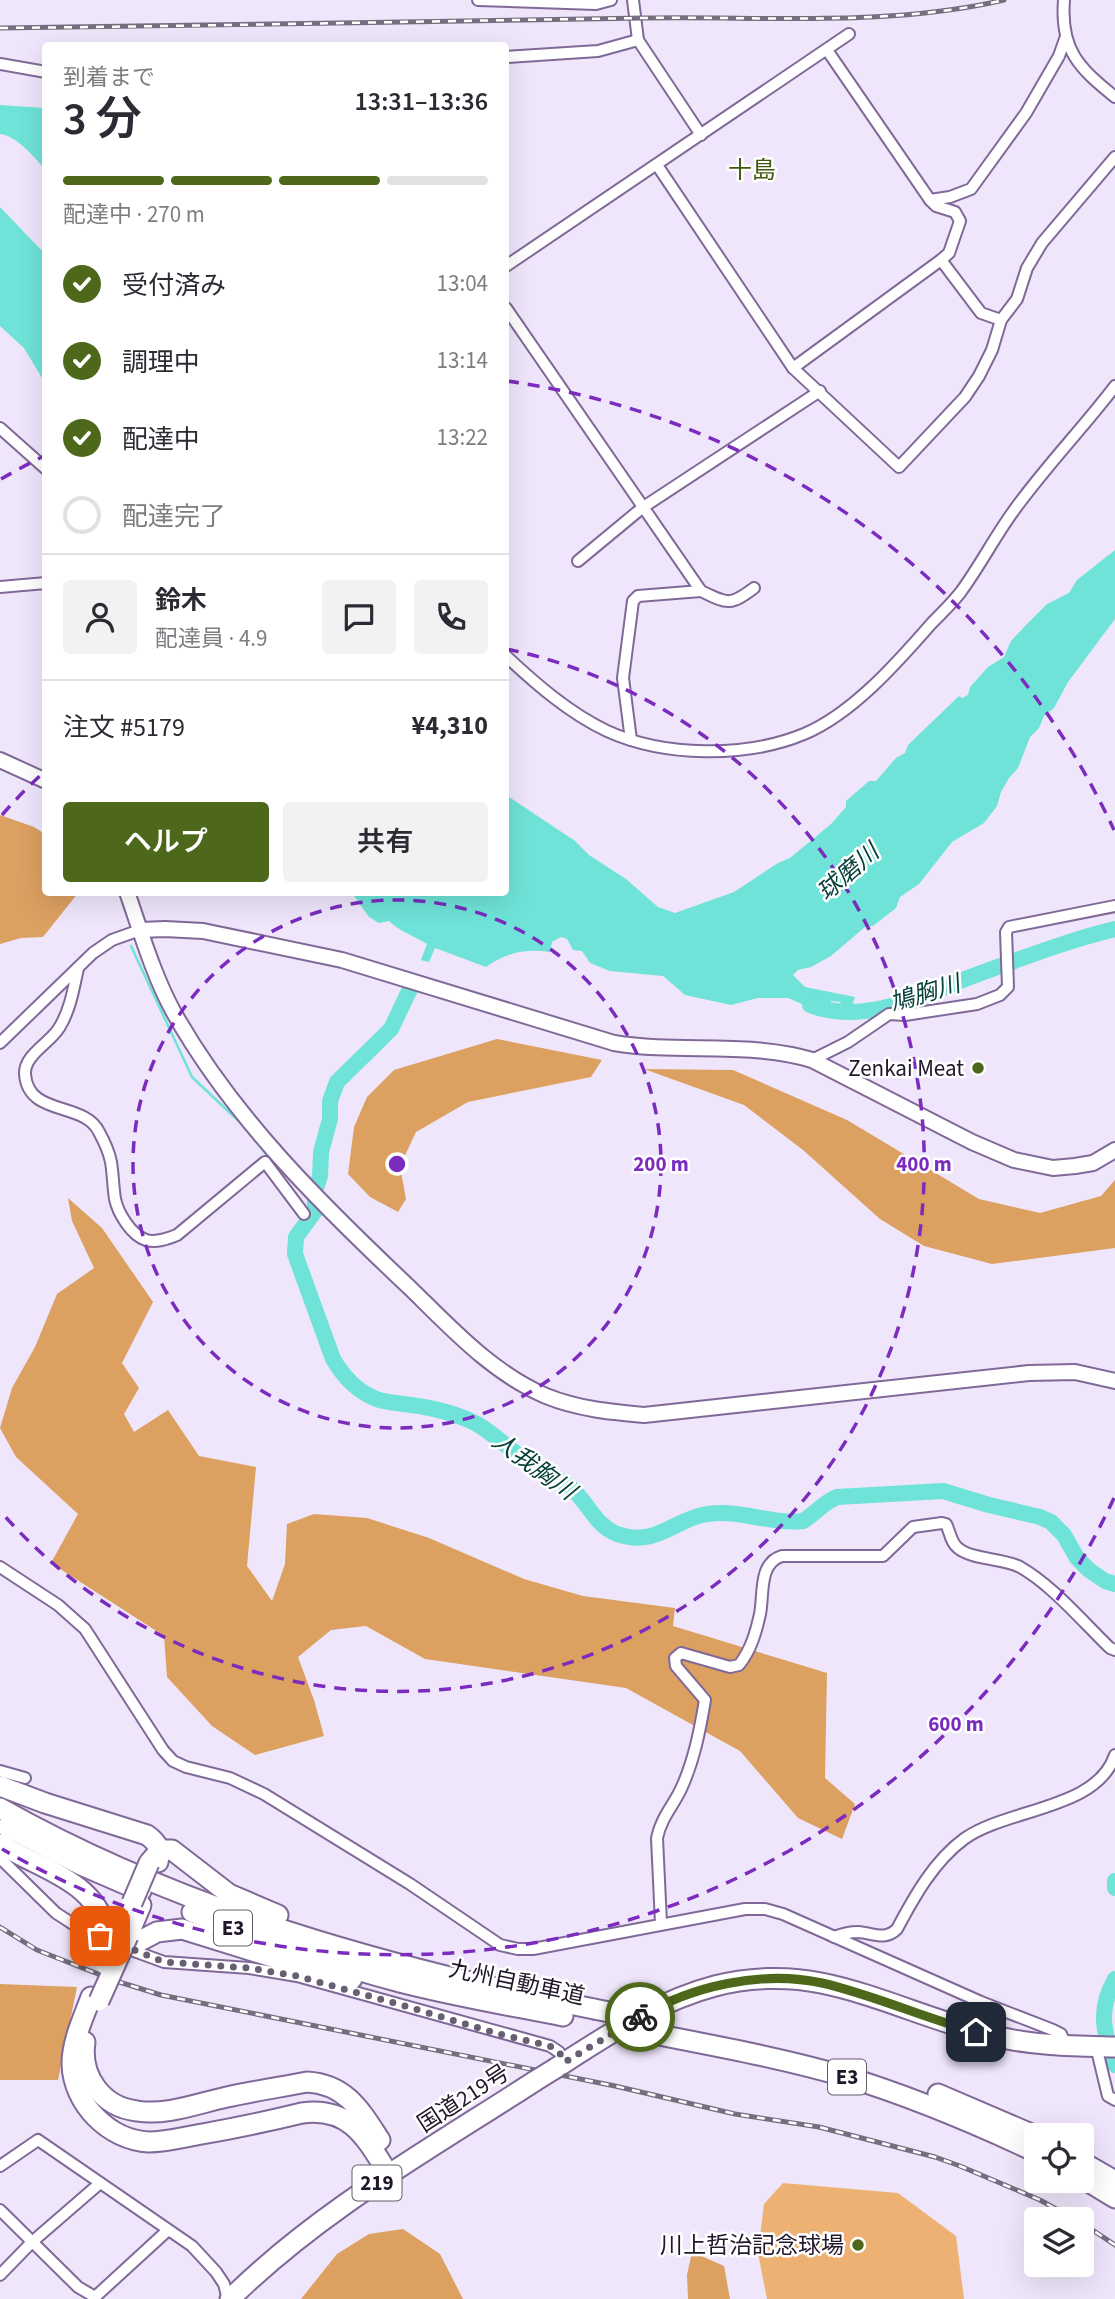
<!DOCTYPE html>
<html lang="ja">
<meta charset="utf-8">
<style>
:root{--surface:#fff;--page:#f2f2f3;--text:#2b2b33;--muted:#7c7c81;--line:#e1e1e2;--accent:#4d681a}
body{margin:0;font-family:"Source Sans 3","Noto Sans JP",sans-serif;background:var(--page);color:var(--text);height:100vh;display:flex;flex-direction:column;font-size:26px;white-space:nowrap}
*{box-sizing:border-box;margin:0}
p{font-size:23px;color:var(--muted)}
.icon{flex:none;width:38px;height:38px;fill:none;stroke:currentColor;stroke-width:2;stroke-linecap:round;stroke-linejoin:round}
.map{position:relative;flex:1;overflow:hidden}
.side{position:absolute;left:42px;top:42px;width:467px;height:854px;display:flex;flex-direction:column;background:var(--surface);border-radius:7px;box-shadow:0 7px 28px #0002}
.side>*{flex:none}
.buttons{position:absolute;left:1024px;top:2123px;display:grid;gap:14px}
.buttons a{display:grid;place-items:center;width:70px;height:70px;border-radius:7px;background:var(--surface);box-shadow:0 7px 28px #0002;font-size:35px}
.pin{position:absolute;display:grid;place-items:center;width:60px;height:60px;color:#fff;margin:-30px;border-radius:14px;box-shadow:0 4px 10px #0006}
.courier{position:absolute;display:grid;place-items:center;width:70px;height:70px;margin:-35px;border:5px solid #4d681a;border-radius:50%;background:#fff;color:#222;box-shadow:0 2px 9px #0007}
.summary em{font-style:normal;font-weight:600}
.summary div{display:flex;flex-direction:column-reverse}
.summary{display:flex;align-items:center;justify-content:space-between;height:119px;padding:0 21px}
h1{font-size:46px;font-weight:600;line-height:52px}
.bar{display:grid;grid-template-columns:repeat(4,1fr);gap:10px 7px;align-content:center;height:84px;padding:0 21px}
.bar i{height:9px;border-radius:5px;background:var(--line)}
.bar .current{background:var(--accent)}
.bar p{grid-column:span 4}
.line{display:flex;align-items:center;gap:18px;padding:0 21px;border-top:2px solid var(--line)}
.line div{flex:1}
.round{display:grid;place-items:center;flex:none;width:74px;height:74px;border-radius:7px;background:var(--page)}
ol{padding:0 21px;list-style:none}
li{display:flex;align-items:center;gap:21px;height:77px}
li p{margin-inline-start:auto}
li .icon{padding:7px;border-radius:50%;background:var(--accent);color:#fff;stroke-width:4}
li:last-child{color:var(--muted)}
li i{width:38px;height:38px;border:4px solid var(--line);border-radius:50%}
.action{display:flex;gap:14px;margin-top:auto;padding:14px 21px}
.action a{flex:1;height:80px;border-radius:7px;background:var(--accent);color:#fff;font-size:28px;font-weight:600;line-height:80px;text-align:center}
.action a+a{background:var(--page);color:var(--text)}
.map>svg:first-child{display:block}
.green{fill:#edb174}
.forest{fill:#dca061}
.water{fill:#6fe3d8}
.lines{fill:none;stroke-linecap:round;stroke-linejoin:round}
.stream{stroke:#6fe3d8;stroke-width:2.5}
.river{stroke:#6fe3d8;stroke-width:16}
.street-casing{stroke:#806998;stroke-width:14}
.secondary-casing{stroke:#806998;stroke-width:18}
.highway-casing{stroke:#806998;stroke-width:23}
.street{stroke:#fff;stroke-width:10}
.secondary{stroke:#fff;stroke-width:14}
.highway{stroke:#fff;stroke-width:19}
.rail-casing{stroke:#766d81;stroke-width:5}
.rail{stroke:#fff;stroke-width:2.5;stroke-dasharray:8;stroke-linecap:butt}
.highway-bridge-casing{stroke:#806998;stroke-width:23;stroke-linecap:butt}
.highway-bridge{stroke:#fff;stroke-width:19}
.done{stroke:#685f73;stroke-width:7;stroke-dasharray:0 12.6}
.route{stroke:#4d681a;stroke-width:9}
.ring{fill:none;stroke:#7b2cbf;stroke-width:3.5;stroke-dasharray:12 9}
.poi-dot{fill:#4d681a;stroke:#fff;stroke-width:2.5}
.labels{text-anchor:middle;stroke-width:5;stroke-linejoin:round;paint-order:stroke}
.shield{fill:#fff;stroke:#635d6a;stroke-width:2}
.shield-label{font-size:21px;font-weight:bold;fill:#20172a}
.poi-label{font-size:23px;fill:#20172a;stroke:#fff;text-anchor:end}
.street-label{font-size:23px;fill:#20172a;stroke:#fff}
.neighbourhood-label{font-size:24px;fill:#40580f;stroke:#fff}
.water-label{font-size:24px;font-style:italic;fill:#08403b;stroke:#fff}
.centre{fill:#7b2cbf;stroke:#fff;stroke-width:3.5}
.ring-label{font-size:21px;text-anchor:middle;font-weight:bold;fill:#7b2cbf;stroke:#fff;stroke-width:5;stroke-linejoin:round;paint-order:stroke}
</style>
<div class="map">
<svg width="1115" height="2299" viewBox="0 0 1115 2299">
<rect width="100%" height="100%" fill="#efe6fb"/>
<path class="green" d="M783,2183L898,2193L956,2236L964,2299H767L758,2253L764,2204Z"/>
<g class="forest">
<path d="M0,815L34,827L45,834L46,892L78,893L43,937L21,938L0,944Z"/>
<path d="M497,1039L602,1060L591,1077L468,1102L416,1132L400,1166L406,1199L398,1212L370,1197L348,1174L354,1127L367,1097L394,1070Z"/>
<path d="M644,1069L733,1070L847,1120L979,1199L1040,1213L1101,1196L1115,1180V1248L992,1264L924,1246L880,1219L803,1150L744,1105Z"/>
<path d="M68,1198L102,1228L153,1302L122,1363L139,1388L124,1414L134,1432L168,1410L199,1456L256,1467L247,1566L272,1601L285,1564L287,1524L314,1514L367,1518L429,1538L524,1579L583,1596L675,1608L673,1626L827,1673L825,1778L855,1804L842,1839L798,1818L740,1751L626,1688L425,1659L366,1626L331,1630L298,1657L314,1700L324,1736L255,1755L212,1726L167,1677L164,1636L51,1563L78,1514L16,1457L0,1428L12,1388L35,1347L57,1294L94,1268L72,1221Z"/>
<path d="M0,1984L77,1987L58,2080H0Z"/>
<path d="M403,2229L440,2254L463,2299H301L337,2254L369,2234Z"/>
<path d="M692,2252L724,2266L730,2299H688L687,2275Z"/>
</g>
<g class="water">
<path d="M0,105L45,108V169C34,157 17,136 0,134Z"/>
<path d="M0,207L45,254V383L24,348L0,326Z"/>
<path d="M1115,550V619L1068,682L1054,708L1044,716L1039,728L1030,737L1018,768L1009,778L1001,792L997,806L984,823L952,842L919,884L900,897L896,908L873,926L865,927L831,956L811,967L798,970L793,975L805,987L855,997L849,1017L840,1002L831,1001L830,1011L802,1004L788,998H758L731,1005L685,995L663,976L610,971L590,963L582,951L573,950L567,939L561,937L552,942L550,952C526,948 505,953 486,967L435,948L429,962L421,960L427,944C413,935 400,932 389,921L379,923L369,917L352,893L506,892V795L575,841L589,855L626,879L658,907L675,913L734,892L778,863L790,858L831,824L846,807V801L869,781H876L896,758L905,753L908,745L959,696L962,698L968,695L970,687L988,667L1004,657L1011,641L1026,625L1047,604L1069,593L1077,580Z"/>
</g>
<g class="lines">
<g class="stream">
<path d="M131,946L192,1077L245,1127"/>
<path d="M251,1134L312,1216"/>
</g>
<g class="river">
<path d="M411,987L391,1029L337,1082L330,1101V1119L321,1152L320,1176L315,1191V1211L296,1237L295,1254L333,1359C343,1376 355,1390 374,1398C385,1403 400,1403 411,1405C434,1408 456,1413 477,1424C494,1434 507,1447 523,1459C537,1469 555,1476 569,1486C587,1500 595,1526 617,1534C654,1547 672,1522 702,1515C735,1507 770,1525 803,1521C815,1514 824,1502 837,1497L943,1491L989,1505L1040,1517L1051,1522L1064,1535L1077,1558L1089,1570L1105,1581L1115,1584"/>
<path d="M810,1005C867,1027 929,992 981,973C1026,957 1069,940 1115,929"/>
<path d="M1115,1881V1888"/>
<path d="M1115,1979C1097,2011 1104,2032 1115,2065"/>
</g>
<g class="street-casing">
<g id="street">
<path d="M478,0L596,4L611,0"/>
<path d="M633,0L638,40L701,135"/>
<path d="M1064,0C1060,50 1079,68 1115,97"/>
<path d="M506,57L598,51L638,40"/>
<path d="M0,64L46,72"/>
<path d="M657,165L793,368L899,467L965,397L979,376L992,350L1001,320L1017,299L1027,268L1042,243L1115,157"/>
<path d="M930,200L950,197L971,189L1026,113L1059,56L1065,39"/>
<path d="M941,260L981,313L1001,320"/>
<path d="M506,266L849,34"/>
<path d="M506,308L701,591C728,604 730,606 754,588"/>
<path d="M793,368L941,260L949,253L960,221L955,212L936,206L930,200L827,50"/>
<path d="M0,428L46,469"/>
<path d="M578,561L642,508L820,391"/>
<path d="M0,587L46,583"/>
<path d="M506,656C536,684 569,713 607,731C664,757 746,758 804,734C852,714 897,663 931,624C941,614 951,604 960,593C980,566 995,536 1015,509C1046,466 1083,428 1115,386"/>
<path d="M631,740L623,678L633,601L638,596L701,591"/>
<path d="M78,968C74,987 70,1011 59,1028C50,1043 24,1055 25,1074C28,1117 84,1101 99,1132C104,1141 109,1152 111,1162C113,1174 113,1186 115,1199C118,1213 131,1235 146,1240C156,1243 167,1239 177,1235L265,1162L304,1214"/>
<path d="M0,1043L93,953L112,940L140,930"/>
<path d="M812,1060L848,1042L889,1014L905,1015L977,1004L1000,995L1008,987L1006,932L1009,927L1115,906"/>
<path d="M0,1567L58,1605L85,1629L163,1750L173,1761L186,1767L230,1778L264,1794L410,1884L500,1945L518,1949H533L745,1909H765L783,1914L981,2002L1053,2030L1061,2034L1066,2045"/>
<path d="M0,1771L25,1778"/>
<path d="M0,1858L56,1913L76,1926L109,1940"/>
<path d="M661,1923L657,1838C661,1818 673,1806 681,1789C694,1761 700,1730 705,1700L676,1666L675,1658L681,1653L730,1667L739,1665C751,1650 756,1632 760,1614C764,1595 758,1563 782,1556H883L913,1527L942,1523L946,1524C950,1532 951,1543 958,1548C972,1560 1003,1558 1020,1567C1052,1585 1083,1622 1110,1648L1115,1650"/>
<path d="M834,1937C842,1934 849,1932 858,1932C873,1933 885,1941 897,1929C914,1897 934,1861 964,1839C1007,1808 1097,1810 1115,1755"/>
<path d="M123,1947L164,1962L249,1968L297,1976L550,2046L559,2052L565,2062"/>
<path d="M1096,2046L1108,2096L1115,2100"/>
<path d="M0,2166L38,2140L192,2246L216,2272L224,2284L228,2299"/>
<path d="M0,2210L78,2287L95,2297L167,2231"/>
<path d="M0,2275L32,2242L99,2184"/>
</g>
</g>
<g class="secondary-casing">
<g id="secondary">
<path d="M0,760L46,781"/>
<path d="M127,892C141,932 153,974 173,1011C232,1117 322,1205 410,1288C451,1328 492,1373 546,1396C578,1409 611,1412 644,1415L1029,1373L1075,1372L1115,1381"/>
<path d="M140,930L165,929L203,931L342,960L614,1043C680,1054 748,1041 812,1060L972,1142L1014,1160L1053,1168L1075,1166L1093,1163L1115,1150"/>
</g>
</g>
<g class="highway-casing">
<g id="highway">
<path d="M0,1786L45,1803L147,1835C158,1843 161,1849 158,1862"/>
<path d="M0,1808C183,1911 389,1968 594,2009"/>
<path d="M7,1827L81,1865L141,1891"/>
<path d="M0,1844C38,1868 95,1880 106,1930"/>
<path d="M149,1863L160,1850H172L229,1894L278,1915"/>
<path d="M192,1912C260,1938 330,1964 400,1982C454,1996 508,2005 563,2016"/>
<path d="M128,1936L141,1905"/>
<path d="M136,1943L157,1932L182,1929L317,1971L352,1979"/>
<path d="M91,1997C83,2019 72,2041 72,2064C73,2104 109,2140 149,2142C166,2142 184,2137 202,2134C236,2128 269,2121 302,2113C351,2106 367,2140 389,2175"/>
<path d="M649,2033C715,2046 782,2058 847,2077C913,2097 974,2123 1036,2152"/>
<path d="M85,2042C80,2076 102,2107 137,2111C166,2116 199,2103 227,2097C254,2091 281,2087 307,2082C346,2084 361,2111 380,2140"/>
<path d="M556,2068C606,2036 657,2001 715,1986C748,1977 788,1976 821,1983C881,1995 938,2024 999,2037C1036,2046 1077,2046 1115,2047"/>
<path d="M938,2094L1036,2136"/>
<path d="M1082,2162L1115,2181"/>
<path d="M1082,2178L1115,2198"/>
<path d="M230,2299C319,2211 430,2149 535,2081"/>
</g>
</g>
<use href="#street" class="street"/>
<use href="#secondary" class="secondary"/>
<use href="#highway" class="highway"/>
<g class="rail-casing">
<g id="rail">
<path d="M0,28C215,26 430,21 645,18C764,16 887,27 1004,0"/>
<path d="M0,1927L37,1950L116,1981L161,1995L615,2086L735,2114L819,2127L935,2157L960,2166L1040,2200L1074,2219"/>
<path d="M1082,2223L1115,2245"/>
</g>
</g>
<use href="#rail" class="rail"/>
<g class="highway-bridge-casing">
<g id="highway-bridge">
<path d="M132,1903L149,1863"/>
<path d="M106,1930V1965"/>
<path d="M99,2001L128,1936"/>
<path d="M594,2009L660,2022"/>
<path d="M535,2081L556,2068"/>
</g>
</g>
<use href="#highway-bridge" class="highway-bridge"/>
</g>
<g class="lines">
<path class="done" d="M100,1936L164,1962L249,1968L297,1976L405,2006L499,2034L550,2046L559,2052L565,2062L640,2017"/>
<path class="route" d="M640,2017C691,1986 762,1970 822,1983C874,1995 924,2018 976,2032"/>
</g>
<g class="ring">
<circle cx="397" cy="1164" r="264"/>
<path d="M2 815A527 527 0 0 1 44 772M507 649A527 527 0 1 1 2 1513"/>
<path d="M1114 1498A791 791 0 0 1 2 1849M1 479A791 791 0 0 1 44 456M507 381A791 791 0 0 1 1114 830"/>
</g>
<g class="poi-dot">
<circle cx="978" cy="1068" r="7"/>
<circle cx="858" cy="2245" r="7"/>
</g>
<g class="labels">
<g class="shield">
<rect x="214" y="1910.5" width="38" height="35" rx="5"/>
<rect x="828" y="2059.5" width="38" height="35" rx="5"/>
<rect x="352.5" y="2165.5" width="49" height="35" rx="5"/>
</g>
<g class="shield-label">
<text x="233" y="1935">E3</text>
<text x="847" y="2084">E3</text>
<text x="377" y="2190">219</text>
</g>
<g class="poi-label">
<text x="964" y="1076">Zenkai Meat</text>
<text x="844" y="2253">川上哲治記念球場</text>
</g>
<g class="street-label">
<text transform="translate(517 1982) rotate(12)" y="8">九州自動車道</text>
<text transform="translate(463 2098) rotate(-33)" y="8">国道219号</text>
</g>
<g class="neighbourhood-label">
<text x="752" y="178">十島</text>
</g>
<g class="water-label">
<text transform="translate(848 872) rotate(-41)" y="8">球磨川</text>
<text transform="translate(925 993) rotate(-17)" y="8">鳩胸川</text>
<text transform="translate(534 1466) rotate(36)" y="8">人我胸川</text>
</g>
</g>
<circle cx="397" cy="1164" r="10" class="centre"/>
<g class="ring-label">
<text x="661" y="1171">200 m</text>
<text x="924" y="1171">400 m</text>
<text x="956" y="1731">600 m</text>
</g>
</svg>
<div class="buttons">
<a><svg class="icon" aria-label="locate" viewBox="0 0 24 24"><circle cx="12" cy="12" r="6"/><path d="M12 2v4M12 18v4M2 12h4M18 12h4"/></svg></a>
<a><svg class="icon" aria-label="layers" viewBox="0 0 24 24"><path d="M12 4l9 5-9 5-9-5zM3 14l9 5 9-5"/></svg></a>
</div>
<div class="pin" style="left:100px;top:1936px;background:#ea580c"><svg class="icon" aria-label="bag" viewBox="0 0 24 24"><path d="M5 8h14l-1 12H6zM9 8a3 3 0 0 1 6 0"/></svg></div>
<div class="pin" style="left:976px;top:2032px;background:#1f2937"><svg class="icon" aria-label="home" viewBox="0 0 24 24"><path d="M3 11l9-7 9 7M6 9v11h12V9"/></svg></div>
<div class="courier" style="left:640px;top:2017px"><svg class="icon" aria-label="bike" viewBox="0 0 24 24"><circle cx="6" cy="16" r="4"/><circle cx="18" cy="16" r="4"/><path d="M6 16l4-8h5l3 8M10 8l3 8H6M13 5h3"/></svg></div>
<section class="side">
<div class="summary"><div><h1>3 分</h1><p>到着まで</p></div><em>13:31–13:36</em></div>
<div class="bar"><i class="current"></i><i class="current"></i><i class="current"></i><i></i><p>配達中 · 270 m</p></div>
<ol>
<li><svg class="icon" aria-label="check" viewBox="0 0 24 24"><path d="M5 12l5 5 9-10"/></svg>受付済み<p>13:04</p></li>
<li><svg class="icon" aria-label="check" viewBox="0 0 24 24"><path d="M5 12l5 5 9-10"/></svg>調理中<p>13:14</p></li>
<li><svg class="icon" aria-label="check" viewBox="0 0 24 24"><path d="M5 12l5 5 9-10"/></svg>配達中<p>13:22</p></li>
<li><i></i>配達完了</li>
</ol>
<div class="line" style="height:126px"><a class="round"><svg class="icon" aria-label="person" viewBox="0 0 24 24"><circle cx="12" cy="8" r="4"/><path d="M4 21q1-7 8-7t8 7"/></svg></a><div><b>鈴木</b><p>配達員 · 4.9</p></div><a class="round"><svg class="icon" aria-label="chat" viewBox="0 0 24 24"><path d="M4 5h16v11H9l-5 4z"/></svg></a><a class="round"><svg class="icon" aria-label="phone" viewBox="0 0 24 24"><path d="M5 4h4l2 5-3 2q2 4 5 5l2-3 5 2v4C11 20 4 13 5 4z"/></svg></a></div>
<div class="line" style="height:91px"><div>注文 #5179</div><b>¥4,310</b></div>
<div class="action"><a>ヘルプ</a><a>共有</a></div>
</section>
</div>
